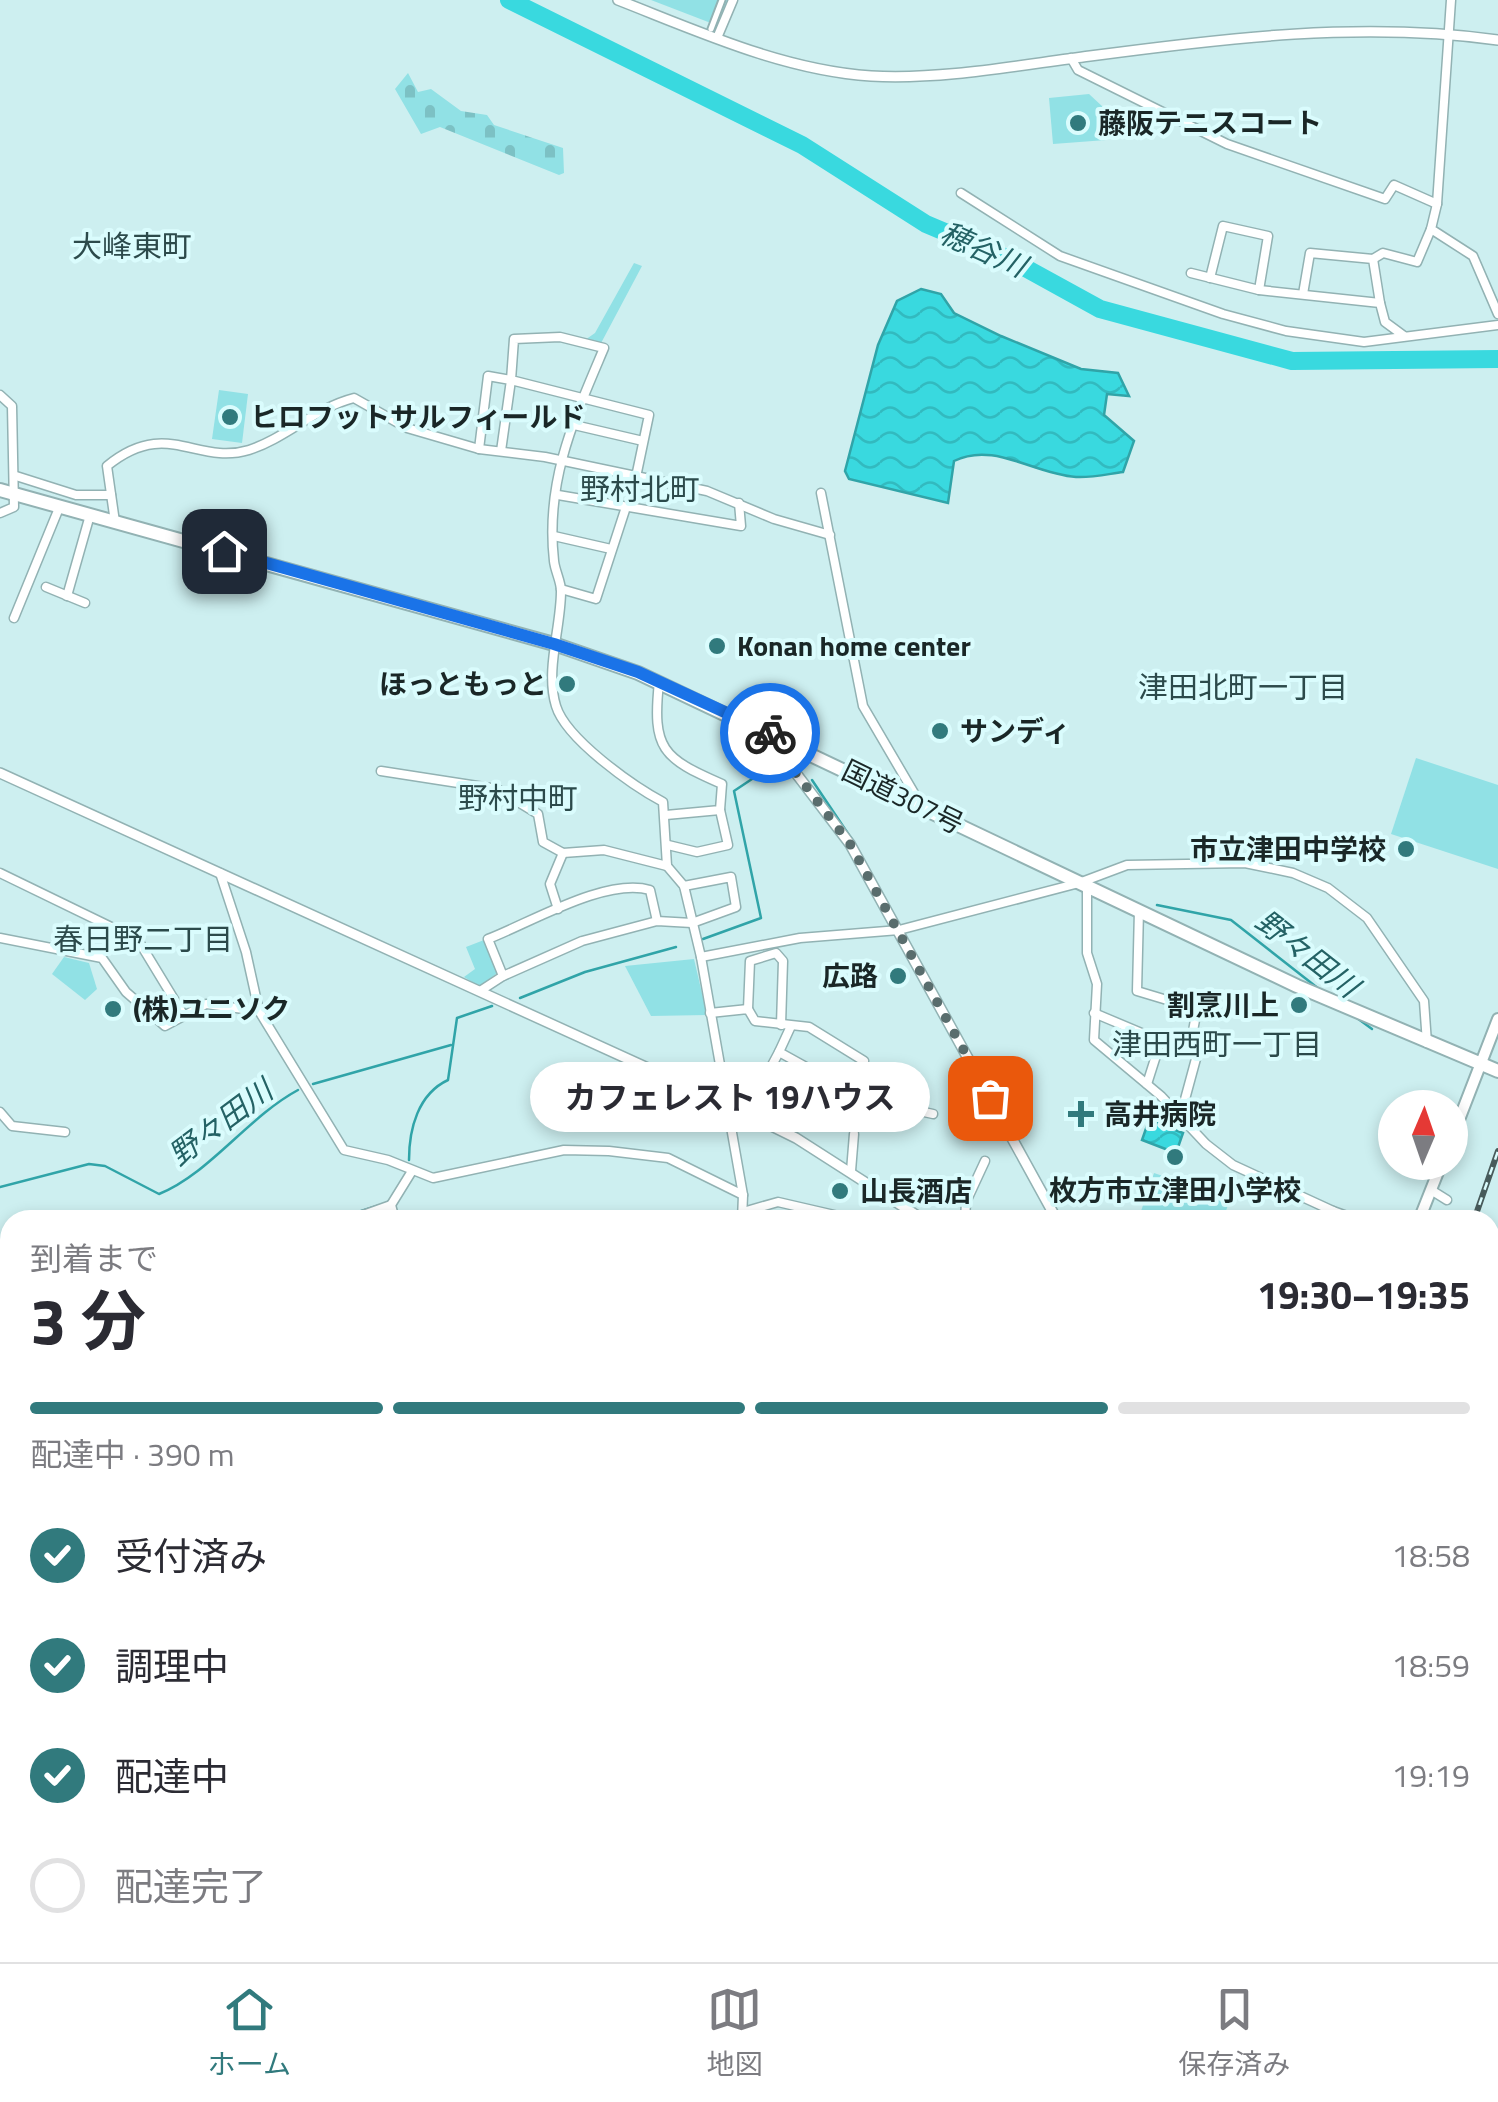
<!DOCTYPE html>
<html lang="ja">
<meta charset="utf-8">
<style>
:root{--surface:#fff;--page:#f7f7f7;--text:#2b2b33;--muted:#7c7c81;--line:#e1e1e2;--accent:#317a7d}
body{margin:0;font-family:"Titillium Web","Noto Sans JP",sans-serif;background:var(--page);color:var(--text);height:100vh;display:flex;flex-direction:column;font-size:38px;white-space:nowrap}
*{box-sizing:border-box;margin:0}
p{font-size:32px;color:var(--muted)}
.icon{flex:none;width:55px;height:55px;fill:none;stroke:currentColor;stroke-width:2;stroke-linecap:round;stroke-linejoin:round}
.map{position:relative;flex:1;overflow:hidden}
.side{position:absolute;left:0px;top:1210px;width:1500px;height:752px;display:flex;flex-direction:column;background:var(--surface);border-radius:30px 30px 0 0;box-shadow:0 5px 15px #0003}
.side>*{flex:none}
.needle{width:65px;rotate:2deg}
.buttons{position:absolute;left:1378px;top:1090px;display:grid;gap:20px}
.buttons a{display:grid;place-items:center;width:90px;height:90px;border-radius:50%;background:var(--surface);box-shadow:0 5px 15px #0003;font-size:50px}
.pin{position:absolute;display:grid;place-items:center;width:85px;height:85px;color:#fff;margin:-42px;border-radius:20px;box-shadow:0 5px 15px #0006}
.courier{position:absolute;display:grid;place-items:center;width:100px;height:100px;margin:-50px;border:8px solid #1a73e8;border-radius:50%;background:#fff;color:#222;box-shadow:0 2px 12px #0007}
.bubble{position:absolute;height:70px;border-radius:35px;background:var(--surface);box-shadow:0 5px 15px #0003;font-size:32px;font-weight:700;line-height:70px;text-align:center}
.head em{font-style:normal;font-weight:700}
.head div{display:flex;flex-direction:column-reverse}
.head{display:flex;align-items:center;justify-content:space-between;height:170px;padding:0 30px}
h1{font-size:65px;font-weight:700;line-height:75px}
.bar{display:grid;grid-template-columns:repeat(4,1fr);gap:15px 10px;align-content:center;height:120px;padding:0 30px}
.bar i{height:12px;border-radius:8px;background:var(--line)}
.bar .selected{background:var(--accent)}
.bar p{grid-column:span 4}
ol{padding:0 30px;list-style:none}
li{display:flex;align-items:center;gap:30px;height:110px}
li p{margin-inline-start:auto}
li .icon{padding:10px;border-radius:50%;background:var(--accent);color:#fff;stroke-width:4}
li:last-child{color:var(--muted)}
li i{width:55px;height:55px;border:5px solid var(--line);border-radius:50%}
.tabs{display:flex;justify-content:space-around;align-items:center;height:140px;border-top:2px solid var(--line);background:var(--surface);font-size:28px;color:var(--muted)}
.tabs a{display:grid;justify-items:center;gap:5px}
.tabs .selected{color:var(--accent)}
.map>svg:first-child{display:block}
.green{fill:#91e1e5}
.cemetery{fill:url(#cemetery-stones)}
.water{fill:url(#water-waves);stroke:#30a4a8;stroke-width:2.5}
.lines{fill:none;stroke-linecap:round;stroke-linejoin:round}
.stream{stroke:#30a4a8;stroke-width:2.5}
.river{stroke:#39d9df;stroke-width:18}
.pedestrian-casing{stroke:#92b2b3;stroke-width:9}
.minor-casing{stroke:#92b2b3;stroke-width:11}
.tertiary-casing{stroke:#92b2b3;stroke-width:12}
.secondary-casing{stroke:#92b2b3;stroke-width:14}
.trunk-casing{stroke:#92b2b3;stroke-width:16}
.pedestrian{stroke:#fff;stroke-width:5}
.minor{stroke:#fff;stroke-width:8}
.tertiary{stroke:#fff;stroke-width:9}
.secondary{stroke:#fff;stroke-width:10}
.trunk{stroke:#fff;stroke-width:12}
.rail-casing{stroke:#485b5b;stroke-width:6}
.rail{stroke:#dafcfd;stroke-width:2.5;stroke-dasharray:8;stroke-linecap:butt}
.done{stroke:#596d6d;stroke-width:10;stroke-dasharray:0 18}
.route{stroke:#1a73e8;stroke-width:12}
.poi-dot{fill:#317a7d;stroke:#dafcfd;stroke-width:4}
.labels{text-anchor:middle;stroke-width:8;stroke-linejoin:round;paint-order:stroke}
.poi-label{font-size:28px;font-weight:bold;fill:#1a2727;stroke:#dafcfd;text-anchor:start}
.street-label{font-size:28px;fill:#1a2727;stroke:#dafcfd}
.neighbourhood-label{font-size:30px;fill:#2c4a4b;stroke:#dafcfd}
.water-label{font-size:30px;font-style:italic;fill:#246265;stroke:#dafcfd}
</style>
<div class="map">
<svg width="1498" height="1962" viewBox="0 0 1498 1962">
<defs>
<pattern id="cemetery-stones" width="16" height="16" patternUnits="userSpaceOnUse" patternTransform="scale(2.5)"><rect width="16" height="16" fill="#91e1e5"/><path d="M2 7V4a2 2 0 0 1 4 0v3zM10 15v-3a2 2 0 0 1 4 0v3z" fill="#7cc1c4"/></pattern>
<pattern id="water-waves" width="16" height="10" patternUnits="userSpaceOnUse" patternTransform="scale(2.5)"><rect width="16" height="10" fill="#39d9df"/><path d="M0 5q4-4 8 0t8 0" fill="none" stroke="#32babf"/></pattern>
</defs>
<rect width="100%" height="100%" fill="#cdeff0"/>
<g class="green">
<path d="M651,0H728L716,25Z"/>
<path d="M1089,94L1103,107L1106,140L1053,144L1049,98Z"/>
<path d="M634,263L642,266L600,345L585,340L595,333Z"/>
<path d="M219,390L248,394L242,443L212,439Z"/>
<path d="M1416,758L1498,785V869L1391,834Z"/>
<path d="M484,940L497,973L480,987L464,977L475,969L466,947Z"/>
<path d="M64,957L89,963L97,989L85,1000L52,974Z"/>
<path d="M694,959L707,1015L651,1016L625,966Z"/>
<path d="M1154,1173L1230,1199L1223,1220H1138Z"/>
</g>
<path class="cemetery" d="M408,73L418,92L431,89L461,111L487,115L494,125L563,148L564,173L559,175L440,127L421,134L395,89Z"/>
<g class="water">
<path d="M921,289L941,294L954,313L1001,336L1081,369L1118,373L1129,396L1107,394L1104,415L1134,441L1123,472C1108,474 1091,478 1076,477C1033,474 994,441 954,461L948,503L849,479L845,471L878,345L897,301Z"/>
<path d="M1149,1120L1183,1133L1176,1153L1142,1140Z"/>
<path d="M236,1952H441V1953L438,1962H238Z"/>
</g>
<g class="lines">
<g class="stream">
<path d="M812,780L855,844"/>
<path d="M1157,905L1231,920L1319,989"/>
<path d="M703,939L761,918L734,791L761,773"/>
<path d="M520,998L585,972L676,947"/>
<path d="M1357,1018L1372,1029"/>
<path d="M313,1084L451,1045"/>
<path d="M409,1160C409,1129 418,1094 448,1080L457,1018L492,1006"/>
<path d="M0,1187L89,1164L105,1166L159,1194C209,1174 248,1117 298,1090"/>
<path d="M333,1220L377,1206"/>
<path d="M0,1497L10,1490"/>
</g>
<path class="river" d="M509,0L802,145L926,224L1009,259L1100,309L1292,361L1498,359"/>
<g class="pedestrian-casing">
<path id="pedestrian" d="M711,29L722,0"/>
</g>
<g class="minor-casing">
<g id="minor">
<path d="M1451,0L1437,204L1431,229L1473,256L1498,314"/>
<path d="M717,38L733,0"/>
<path d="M1071,58L1078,70L1227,144L1385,199L1394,185L1437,204"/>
<path d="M961,193L1060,256L1223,314L1286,331L1364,342L1498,325"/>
<path d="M1373,259L1383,253L1417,262L1431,229"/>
<path d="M1191,273L1259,290L1380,303L1385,322L1404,336"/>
<path d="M1210,278L1223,226L1268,236L1259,290"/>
<path d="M1303,294L1310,253L1373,259L1380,303"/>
<path d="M0,395L12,406L14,507L0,513"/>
<path d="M570,424L643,441"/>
<path d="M479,449L488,376L511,380L501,451"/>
<path d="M16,476L76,495H111"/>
<path d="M636,477L649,415L511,380L514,339L560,337L604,348C574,419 545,481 554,561C555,571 561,581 561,591C561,628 545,670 556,706C566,739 633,786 663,802L667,866L684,886L701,957L743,1195L742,1220"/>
<path d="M821,493L863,706L921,805"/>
<path d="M558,495L741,526L739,503"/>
<path d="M115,522L107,466C167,417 196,466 249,450C286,438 315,408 354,398L407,428L479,449L545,457L707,491L774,519L830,535"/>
<path d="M554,536L611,549"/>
<path d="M46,587L85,603"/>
<path d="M561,589L596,599L626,507"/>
<path d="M67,596L90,515"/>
<path d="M14,618L59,508"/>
<path d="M659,682C652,749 662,758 722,784L720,810L666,815"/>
<path d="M381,771L497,789L538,814L543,842L563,853L604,850L667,866"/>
<path d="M668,845L697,852L728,845L720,810"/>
<path d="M0,873L138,940L183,1014"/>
<path d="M220,873L246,952L259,1011L344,1150L388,1160L433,1178L564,1150L609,1151L668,1158L743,1195"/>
<path d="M1087,886V953L1097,984L1094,1040L1161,1096L1206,1144L1233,1165L1333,1211"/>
<path d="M558,909L550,884L563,853"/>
<path d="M1139,910L1137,991L1197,1009L1189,1053L1197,1055L1181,1114"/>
<path d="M657,921L650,890C606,877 530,923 488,939L503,976L582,941L657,921L692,923L736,907L731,877L684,886"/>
<path d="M0,938L102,958L126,992L165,1026L206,1004L259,1011"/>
<path d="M701,957L800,938L899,930L1079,883L1127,865L1245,863L1293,873L1328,888L1367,918L1424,1001L1427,1043"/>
<path d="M480,991L503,976"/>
<path d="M748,1009L750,961L776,953L783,961L781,1025"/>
<path d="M710,1013L748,1009L755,1021L809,1027L864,1061L844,1088L779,1052L771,1067"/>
<path d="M1094,1013L1189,1053"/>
<path d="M779,1052L791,1026"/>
<path d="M1147,1084L1161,1040"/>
<path d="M844,1088L847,1095L933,1114"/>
<path d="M0,1112L12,1126L65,1132"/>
<path d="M851,1171L854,1134"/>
<path d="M1431,1190L1447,1200"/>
<path d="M743,1212L778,1202L856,1220"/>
<path d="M349,1220L391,1205"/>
<path d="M395,1220L391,1205L412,1171"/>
<path d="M563,1220L565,1219"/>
<path d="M965,1220L966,1202L985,1161"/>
<path d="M1330,1220L1333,1211L1358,1220"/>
<path d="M1490,1327H1498"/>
<path d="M1490,1438L1498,1436"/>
<path d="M1490,1571L1498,1574"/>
<path d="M1490,1685L1498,1673"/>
<path d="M0,1702L10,1705"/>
<path d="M1490,1908H1498"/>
<path d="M0,1938L10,1941"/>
<path d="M54,1952L89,1962"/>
<path d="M859,1952L893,1962"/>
<path d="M1076,1952H1080"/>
<path d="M1412,1960L1498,1952"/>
<path d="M944,1962L948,1952"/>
<path d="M989,1962L993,1952"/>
<path d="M1052,1962L1056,1952"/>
</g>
</g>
<g class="tertiary-casing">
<g id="tertiary">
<path d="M618,0C700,32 783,70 871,76C943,80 1019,65 1090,56C1225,38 1363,21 1498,40"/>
<path d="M785,741L782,755L850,844L1057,1220"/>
<path d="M0,773L729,1105L796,1138L924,1220"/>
</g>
</g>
<g class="secondary-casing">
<g id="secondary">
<path d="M1450,1143L1498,1019"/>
<path d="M1419,1220L1442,1162"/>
<path d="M1133,1962L1136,1952"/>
</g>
</g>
<g class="trunk-casing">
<path id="trunk" d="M0,490L554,644L638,673L1297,986L1498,1071"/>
</g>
<use href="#pedestrian" class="pedestrian"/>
<use href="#minor" class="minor"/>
<use href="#tertiary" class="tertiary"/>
<use href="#secondary" class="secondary"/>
<use href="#trunk" class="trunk"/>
<g class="rail-casing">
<g id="rail">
<path d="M1474,1220L1498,1151"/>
<path d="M1208,1962L1211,1952"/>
</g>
</g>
<use href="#rail" class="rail"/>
</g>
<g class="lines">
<path class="done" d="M770,733L785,741L782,755L850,844L990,1098"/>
<path class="route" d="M224,551L554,644L638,672L770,733"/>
</g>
<g class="poi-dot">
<circle cx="1078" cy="123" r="10"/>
<circle cx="230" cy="417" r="10"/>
<circle cx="717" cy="646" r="10"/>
<circle cx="567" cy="684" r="10"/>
<circle cx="940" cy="731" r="10"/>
<circle cx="1406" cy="849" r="10"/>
<circle cx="898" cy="976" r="10"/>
<circle cx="1299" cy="1005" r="10"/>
<circle cx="113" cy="1009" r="10"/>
<path d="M1076 1099h10v10h10v10h-10v10h-10v-10h-10v-10h10z"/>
<circle cx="1175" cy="1157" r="10"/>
<circle cx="840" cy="1191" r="10"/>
</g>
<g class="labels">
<g class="poi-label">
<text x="1098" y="133">藤阪テニスコート</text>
<text x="250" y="427">ヒロフットサルフィールド</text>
<text x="737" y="656">Konan home center</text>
<text x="547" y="694" text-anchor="end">ほっともっと</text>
<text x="960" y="741">サンディ</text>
<text x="1386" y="859" text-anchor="end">市立津田中学校</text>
<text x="878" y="986" text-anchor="end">広路</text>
<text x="1279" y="1015" text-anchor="end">割烹川上</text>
<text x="133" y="1019">(株)ユニソク</text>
<text x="1104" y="1124">高井病院</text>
<text x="1175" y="1200" text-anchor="middle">枚方市立津田小学校</text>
<text x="860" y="1201">山長酒店</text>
</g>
<g class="street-label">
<text transform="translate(903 797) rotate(26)" y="10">国道307号</text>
</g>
<g class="neighbourhood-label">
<text x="132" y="257">大峰東町</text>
<text x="640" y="500">野村北町</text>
<text x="1243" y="698">津田北町一丁目</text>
<text x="518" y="809">野村中町</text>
<text x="143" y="950">春日野二丁目</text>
<text x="1217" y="1055">津田西町一丁目</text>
</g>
<g class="water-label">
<text transform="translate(983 250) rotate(24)" y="10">穂谷川</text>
<text transform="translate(1307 954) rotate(38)" y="10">野々田川</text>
<text transform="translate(221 1123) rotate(-37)" y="10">野々田川</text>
</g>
</g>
</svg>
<div class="buttons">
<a><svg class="needle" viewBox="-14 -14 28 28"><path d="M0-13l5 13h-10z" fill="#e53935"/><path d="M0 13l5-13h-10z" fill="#7c7c81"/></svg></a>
</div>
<div class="pin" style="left:990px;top:1098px;background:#ea580c"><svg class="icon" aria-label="bag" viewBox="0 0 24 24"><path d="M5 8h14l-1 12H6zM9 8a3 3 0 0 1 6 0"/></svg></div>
<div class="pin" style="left:224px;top:551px;background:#1f2937"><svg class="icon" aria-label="home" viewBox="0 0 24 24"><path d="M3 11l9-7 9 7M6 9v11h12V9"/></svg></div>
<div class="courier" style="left:770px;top:733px"><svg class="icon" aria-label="bike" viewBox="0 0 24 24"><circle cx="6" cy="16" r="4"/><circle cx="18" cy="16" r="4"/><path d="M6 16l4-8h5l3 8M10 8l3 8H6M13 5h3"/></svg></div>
<div class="bubble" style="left:530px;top:1062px;width:400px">カフェレスト 19ハウス</div>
<section class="side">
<div class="head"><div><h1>3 分</h1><p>到着まで</p></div><em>19:30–19:35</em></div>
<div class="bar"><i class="selected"></i><i class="selected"></i><i class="selected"></i><i></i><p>配達中 · 390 m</p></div>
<ol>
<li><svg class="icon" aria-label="check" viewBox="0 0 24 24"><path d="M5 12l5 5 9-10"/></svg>受付済み<p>18:58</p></li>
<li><svg class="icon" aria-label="check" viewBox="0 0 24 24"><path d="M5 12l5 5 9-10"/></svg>調理中<p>18:59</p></li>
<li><svg class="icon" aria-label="check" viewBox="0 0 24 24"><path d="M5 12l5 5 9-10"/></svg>配達中<p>19:19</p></li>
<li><i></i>配達完了</li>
</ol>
</section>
</div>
<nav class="tabs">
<a class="selected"><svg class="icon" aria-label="home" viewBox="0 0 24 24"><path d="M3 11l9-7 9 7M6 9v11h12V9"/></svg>ホーム</a>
<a><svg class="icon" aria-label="map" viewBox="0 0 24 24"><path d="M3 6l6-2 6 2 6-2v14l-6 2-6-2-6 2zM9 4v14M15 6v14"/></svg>地図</a>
<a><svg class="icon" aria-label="saved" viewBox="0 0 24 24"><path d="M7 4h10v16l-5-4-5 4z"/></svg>保存済み</a>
</nav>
